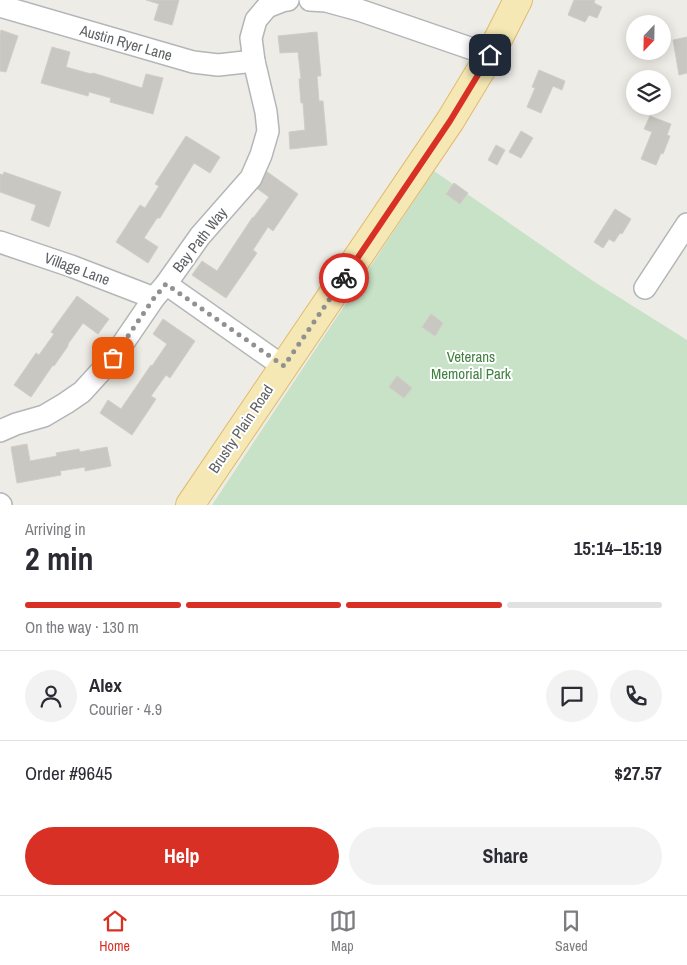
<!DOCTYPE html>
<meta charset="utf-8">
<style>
:root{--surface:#fff;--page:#f2f2f3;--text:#2b2b33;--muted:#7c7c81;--line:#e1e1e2;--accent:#d93025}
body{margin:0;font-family:"Archivo Narrow",sans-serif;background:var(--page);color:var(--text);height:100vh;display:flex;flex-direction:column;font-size:19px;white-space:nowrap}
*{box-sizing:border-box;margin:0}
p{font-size:16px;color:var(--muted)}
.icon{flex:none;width:28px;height:28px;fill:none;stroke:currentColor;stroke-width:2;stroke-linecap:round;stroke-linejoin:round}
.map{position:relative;height:505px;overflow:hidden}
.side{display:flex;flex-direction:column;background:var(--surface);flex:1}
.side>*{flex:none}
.needle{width:32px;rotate:202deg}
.controls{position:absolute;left:626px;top:15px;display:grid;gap:10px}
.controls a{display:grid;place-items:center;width:45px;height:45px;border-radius:50%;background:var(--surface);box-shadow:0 2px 12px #0003;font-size:25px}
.pin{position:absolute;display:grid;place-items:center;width:42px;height:42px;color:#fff;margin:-21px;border-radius:10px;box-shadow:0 2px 8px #0006}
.courier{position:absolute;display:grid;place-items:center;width:50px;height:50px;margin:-25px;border:4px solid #d93025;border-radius:50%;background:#fff;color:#222;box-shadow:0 1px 6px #0007}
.overview em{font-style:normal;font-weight:700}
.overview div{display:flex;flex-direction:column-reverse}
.overview{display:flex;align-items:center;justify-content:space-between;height:85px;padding:0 25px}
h1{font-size:32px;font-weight:700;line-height:38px}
.bar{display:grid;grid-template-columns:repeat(4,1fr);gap:8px 5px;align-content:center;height:60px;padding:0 25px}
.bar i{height:6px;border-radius:4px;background:var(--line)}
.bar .on{background:var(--accent)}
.bar p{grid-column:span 4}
.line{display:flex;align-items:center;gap:12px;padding:0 25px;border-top:1px solid var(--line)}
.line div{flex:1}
.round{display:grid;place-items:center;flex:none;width:52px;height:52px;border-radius:26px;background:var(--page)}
.action{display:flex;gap:10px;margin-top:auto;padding:10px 25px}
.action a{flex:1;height:58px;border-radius:30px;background:var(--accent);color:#fff;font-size:20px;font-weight:700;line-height:58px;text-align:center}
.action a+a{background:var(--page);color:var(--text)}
.tabs{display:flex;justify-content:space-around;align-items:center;height:70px;border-top:1px solid var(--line);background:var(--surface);font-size:14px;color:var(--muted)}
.tabs a{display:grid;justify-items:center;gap:2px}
.tabs .on{color:var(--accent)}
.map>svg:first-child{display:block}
.green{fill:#c7e2c6}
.building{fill:#c9c7c2;stroke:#d2cdc5}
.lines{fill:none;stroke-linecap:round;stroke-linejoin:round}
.minor-casing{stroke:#b3b6b9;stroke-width:24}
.major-casing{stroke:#e0bb6e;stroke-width:30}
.minor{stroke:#fff;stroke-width:21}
.major{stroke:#f5e8b4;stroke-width:28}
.done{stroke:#909292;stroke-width:5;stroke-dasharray:0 9}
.route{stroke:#d93025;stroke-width:6}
.labels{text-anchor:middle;stroke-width:4;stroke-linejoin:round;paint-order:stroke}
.street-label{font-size:15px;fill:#5e6164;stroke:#fff}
.park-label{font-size:15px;fill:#418041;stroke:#fff}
</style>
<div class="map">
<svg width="687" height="505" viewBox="0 0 687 505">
<rect width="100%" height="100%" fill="#eeece6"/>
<path class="green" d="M434,171L593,281L687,340V505H212Z"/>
<g class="building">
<path d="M146,0H179L172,25L154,20L159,4Z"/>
<path d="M574,0H595L594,3L602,7L597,18L589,15L585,22L568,15Z"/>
<path d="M1,30L18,36L6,72L0,71V34Z"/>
<path d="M317,32L321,76H317L319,101H323L327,145L290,149L289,132L305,130L303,103H301L299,79H301L298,52L280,53L278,36Z"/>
<path d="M687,37V73L679,75L673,40Z"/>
<path d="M52,47L70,52L66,67L91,74L93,73L142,88L146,74L163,78L153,114L110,102L111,98L89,92L88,96L41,83Z"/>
<path d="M539,70L565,81L562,90L553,86L541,113L527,107L535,88L532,87Z"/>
<path d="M644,106H653L651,113L643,110Z"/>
<path d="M650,116L671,124L667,135L670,136L663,154L661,153L656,165L641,159L652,132L644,129Z"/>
<path d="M521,131L533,138L521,158L509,152Z"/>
<path d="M186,136L220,157L210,173L194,163L160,218H157L144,238L158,247L148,263L116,242L140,205L145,208L159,186L155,184Z"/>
<path d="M496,145L505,150L497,165L488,160Z"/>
<path d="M266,171L298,194L273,231L268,227L253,250L257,253L226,298L192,275L202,261L217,271L252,218L254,217L269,197L255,187Z"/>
<path d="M4,172L61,192L49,227L31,220L36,205L0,192V174L3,175Z"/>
<path d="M454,183L468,193L460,204L446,194Z"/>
<path d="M615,209L631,219L622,234L620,233L614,242L609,239L603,248L594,242Z"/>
<path d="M77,296L109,319L98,334L83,323L68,344V346L54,366L53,365L31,397L14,385L36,353L39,355L54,334L51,332Z"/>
<path d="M431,314L443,323L435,336L422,327Z"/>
<path d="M163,319L195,341L170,378L166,375L151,396L156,399L132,435L100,413L108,400L121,409L151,365L152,366L167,344L153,334Z"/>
<path d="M397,376L412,388L404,398L389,387Z"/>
<path d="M27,444L30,461L57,456L56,453L79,449L80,452L107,447L111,466L85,471V467L60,471L61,475L17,483L11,447Z"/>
</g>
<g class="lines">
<g class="minor-casing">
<g id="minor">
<path d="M310,0L326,1L359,10L490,55"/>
<path d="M0,6L193,62L218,65L254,61"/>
<path d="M0,242L71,266L154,298"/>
<path d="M166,284L284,367"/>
<path d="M645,288L687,224"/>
<path d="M0,431L16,424L44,416L66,403L82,392L113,358L154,298L166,284L200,236L251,178L261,155L268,131L266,112L254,61L251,38L256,20L267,7L282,1L288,0"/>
<path d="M0,504L1,505"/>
</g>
</g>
<g class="major-casing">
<path id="major" d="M190,505L450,121L490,55L518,0"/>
</g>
<use href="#minor" class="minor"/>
<use href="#major" class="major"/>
</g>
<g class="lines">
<path class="done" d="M113,358L154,298L166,284L284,366L344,278"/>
<path class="route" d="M344,278L450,121L490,55"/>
</g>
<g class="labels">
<g class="street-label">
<text transform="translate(126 43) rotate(16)" y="5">Austin Ryer Lane</text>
<text transform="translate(200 240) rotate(-52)" y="5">Bay Path Way</text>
<text transform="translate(77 269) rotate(20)" y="5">Village Lane</text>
<text transform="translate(241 429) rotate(-56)" y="5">Brushy Plain Road</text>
</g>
<g class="park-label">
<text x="471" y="362">Veterans<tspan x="471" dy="17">Memorial Park</tspan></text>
</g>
</g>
</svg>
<div class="controls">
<a><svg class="needle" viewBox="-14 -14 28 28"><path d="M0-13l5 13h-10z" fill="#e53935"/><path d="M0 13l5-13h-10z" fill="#7c7c81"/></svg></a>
<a><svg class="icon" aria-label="layers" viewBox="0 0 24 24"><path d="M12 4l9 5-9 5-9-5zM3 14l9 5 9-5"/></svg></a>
</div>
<div class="pin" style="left:113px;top:358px;background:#ea580c"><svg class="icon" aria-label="bag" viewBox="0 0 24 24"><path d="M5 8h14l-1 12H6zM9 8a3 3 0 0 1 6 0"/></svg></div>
<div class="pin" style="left:490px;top:55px;background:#1f2937"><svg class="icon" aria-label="home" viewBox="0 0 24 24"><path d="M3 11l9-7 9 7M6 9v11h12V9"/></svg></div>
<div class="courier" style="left:344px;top:278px"><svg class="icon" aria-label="bike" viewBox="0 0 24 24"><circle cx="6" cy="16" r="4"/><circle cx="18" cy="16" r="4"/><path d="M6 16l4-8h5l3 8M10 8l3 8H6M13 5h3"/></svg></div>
</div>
<section class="side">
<div class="overview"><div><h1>2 min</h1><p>Arriving in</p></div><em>15:14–15:19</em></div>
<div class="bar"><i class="on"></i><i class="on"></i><i class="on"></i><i></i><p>On the way · 130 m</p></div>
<div class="line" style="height:90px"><a class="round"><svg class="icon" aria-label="person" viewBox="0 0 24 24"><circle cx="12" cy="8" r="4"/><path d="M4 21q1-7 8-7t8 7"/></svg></a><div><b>Alex</b><p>Courier · 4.9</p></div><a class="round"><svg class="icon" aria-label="chat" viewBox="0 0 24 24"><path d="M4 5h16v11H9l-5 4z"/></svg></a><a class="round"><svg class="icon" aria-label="phone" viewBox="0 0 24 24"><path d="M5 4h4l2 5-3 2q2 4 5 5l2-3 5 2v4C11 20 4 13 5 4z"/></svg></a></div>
<div class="line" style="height:65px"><div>Order #9645</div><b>$27.57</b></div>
<div class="action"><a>Help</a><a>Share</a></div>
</section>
<nav class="tabs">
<a class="on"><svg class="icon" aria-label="home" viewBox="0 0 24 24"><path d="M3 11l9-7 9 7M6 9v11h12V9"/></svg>Home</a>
<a><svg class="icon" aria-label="map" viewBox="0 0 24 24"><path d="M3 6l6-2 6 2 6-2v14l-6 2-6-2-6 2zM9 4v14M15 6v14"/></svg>Map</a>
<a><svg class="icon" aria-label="saved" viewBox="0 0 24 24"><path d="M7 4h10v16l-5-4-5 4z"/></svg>Saved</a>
</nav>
